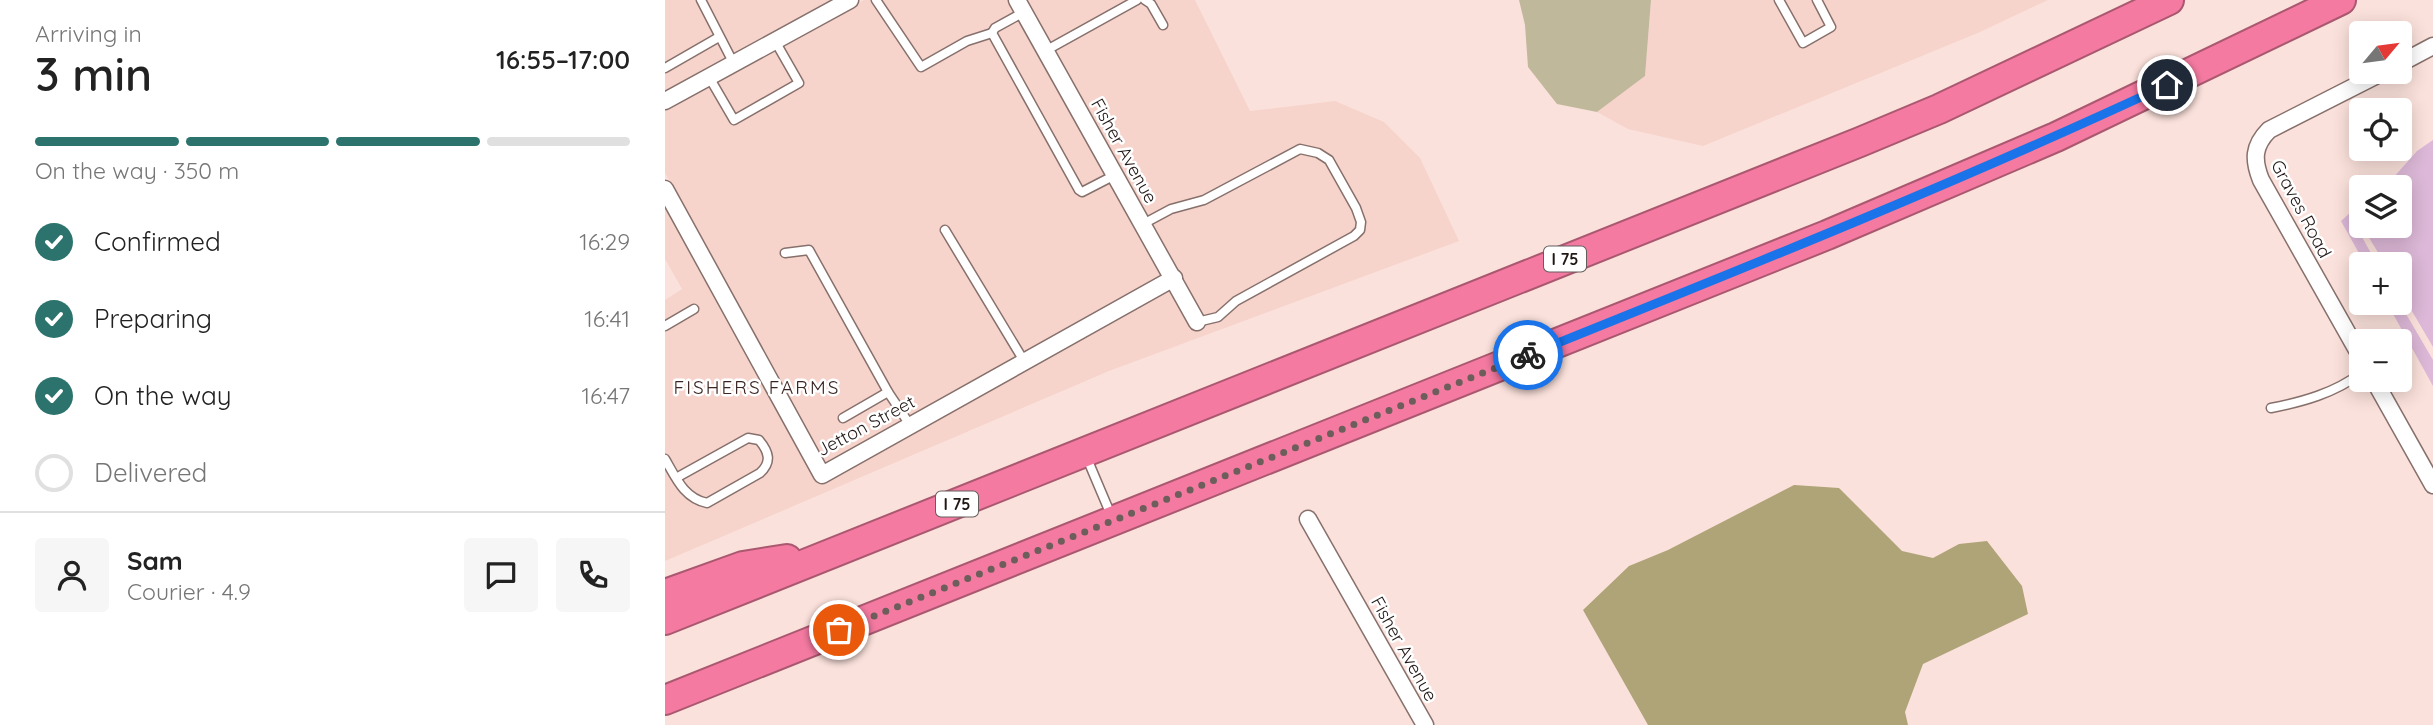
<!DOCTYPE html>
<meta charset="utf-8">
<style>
:root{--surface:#fff;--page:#f6f6f6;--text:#222;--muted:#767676;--line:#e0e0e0;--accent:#2b736c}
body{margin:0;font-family:Quicksand,sans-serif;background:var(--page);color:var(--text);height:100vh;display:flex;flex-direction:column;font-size:26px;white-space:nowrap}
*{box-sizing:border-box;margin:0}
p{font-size:23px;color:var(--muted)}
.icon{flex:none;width:38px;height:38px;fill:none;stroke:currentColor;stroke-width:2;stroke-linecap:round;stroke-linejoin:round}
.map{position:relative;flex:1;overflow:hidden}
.drawer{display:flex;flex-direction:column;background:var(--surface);width:665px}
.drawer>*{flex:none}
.needle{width:46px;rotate:61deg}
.buttons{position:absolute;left:1684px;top:21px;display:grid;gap:14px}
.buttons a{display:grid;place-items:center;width:63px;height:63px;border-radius:7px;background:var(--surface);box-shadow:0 4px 18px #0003;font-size:35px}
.pin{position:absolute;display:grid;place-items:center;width:60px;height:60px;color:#fff;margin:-30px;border:4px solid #fff;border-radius:50%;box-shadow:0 2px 7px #0007}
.courier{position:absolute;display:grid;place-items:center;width:70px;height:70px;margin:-35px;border:5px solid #1a73e8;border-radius:50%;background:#fff;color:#222;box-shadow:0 2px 9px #0007}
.overview em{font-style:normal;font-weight:600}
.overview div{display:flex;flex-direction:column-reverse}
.overview{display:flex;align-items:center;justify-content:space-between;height:119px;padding:0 35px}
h1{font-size:46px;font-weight:600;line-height:52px}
.bar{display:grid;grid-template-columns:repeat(4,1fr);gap:10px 7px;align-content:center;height:84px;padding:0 35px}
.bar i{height:9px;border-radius:5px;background:var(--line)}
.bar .on{background:var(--accent)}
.bar p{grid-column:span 4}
.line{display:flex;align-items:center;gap:18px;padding:0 35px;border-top:2px solid var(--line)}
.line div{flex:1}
.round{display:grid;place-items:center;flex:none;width:74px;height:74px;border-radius:7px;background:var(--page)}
ol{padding:0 35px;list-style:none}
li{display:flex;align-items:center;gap:21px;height:77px}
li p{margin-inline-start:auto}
li .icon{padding:7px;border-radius:50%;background:var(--accent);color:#fff;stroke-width:4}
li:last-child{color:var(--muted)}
li i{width:38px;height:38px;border:4px solid var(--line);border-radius:50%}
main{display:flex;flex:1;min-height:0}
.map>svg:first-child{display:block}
.built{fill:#f6d4cc}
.green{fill:#c0b89a}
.forest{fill:#afa378}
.water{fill:#ddb8d8}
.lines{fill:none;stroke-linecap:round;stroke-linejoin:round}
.lane-casing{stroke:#87706b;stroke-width:11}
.street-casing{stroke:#87706b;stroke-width:19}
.highway-casing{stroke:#aa5870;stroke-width:32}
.lane{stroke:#fff;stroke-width:8}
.street{stroke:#fff;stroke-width:16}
.highway{stroke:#f47aa1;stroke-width:28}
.done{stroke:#6d5e5b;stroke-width:7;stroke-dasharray:0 12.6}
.route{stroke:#1a73e8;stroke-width:9}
.labels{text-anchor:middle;stroke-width:5;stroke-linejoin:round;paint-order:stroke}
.shield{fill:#fff;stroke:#645d5c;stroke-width:2}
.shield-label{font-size:16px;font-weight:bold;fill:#211816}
.street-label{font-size:18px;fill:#211816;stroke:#fff}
.neighbourhood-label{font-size:19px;letter-spacing:2px;fill:#392622;stroke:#fff}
</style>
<main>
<section class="drawer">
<div class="overview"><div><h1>3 min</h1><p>Arriving in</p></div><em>16:55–17:00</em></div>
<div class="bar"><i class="on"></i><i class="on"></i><i class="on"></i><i></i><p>On the way · 350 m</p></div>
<ol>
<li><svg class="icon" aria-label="check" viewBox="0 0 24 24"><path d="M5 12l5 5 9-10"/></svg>Confirmed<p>16:29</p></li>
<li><svg class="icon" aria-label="check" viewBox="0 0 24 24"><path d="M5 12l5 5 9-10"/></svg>Preparing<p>16:41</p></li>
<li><svg class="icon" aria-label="check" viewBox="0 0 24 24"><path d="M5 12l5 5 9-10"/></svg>On the way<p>16:47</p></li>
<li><i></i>Delivered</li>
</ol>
<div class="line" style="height:126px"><a class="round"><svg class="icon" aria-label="person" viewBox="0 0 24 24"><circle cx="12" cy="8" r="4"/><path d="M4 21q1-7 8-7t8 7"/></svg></a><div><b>Sam</b><p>Courier · 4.9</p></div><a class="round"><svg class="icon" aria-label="chat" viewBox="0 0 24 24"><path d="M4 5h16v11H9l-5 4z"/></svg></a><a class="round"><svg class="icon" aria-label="phone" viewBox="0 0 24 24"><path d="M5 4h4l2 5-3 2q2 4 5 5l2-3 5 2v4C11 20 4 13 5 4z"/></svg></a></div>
</section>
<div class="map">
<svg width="1768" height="725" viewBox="0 0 1768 725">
<rect width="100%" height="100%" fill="#fbe1db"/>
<g class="built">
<path d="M0,0H171L0,93Z"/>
<path d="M199,0H343L499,275L160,465L0,173V109Z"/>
<path d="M360,0H530L585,111L670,101L719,122L755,158L794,241L444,371L0,561V300L17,289L0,259V205L150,478L505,287L529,331L542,324Z"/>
<path d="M986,0H1383L1315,32L1038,146L963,129L932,112L980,76Z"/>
</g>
<path class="green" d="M854,0H986L980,76L932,112L892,104L863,67L860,25Z"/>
<path class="forest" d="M1129,485L1174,488L1237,551L1268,558L1294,544L1322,541L1357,586L1363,614L1258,664L1240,712L1243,725H983L918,610L964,566L1003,550Z"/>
<g class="water">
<path d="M1768,140V347L1734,289V264H1720L1703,236V226H1734V187H1720L1752,151Z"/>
<path d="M1696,203L1697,237L1712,264H1700L1676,221Z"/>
<path d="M1734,302L1768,360V386L1722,303Z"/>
</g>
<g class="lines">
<g class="lane-casing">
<g id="lane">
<path d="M36,0L69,64"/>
<path d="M211,0L256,67L302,41L327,33"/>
<path d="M480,0L486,4L498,25"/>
<path d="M1114,0L1138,43L1166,27L1152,0"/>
<path d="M359,12L330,28L327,33L414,190L417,192L450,175"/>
<path d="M380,51L472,0"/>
<path d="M0,68L54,37"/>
<path d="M44,77L69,120L134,83L110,41"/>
<path d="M478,224L506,209L539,200L635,149L653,153L664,160L691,208L696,222L695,230L689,236L571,301L553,317L532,322"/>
<path d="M280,230L359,361"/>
<path d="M120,253L144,250L223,392L245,425"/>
<path d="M0,326L29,309"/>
<path d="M1606,408C1637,402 1670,393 1696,373"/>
<path d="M178,418L223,392"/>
<path d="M421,456L446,515"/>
<path d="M0,459C11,478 19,498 42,503L95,473C107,462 104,452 94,440L83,438L11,478"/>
</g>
</g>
<g class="street-casing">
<g id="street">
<path d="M352,0L532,322"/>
<path d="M1734,64L1768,46"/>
<path d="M0,101L185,0"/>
<path d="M0,189L157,475L509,278"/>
<path d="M1696,357L1596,180C1588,160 1588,146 1604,130L1718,72"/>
<path d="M1709,380L1768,485"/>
<path d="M643,519L760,725"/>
</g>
</g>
<g class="highway-casing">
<g id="highway">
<path d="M0,594L78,566L122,559"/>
<path d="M0,620L1195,142L1274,109L1504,0"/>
<path d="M0,700L1162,235L1391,137L1676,0"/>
</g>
</g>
<use href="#lane" class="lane"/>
<use href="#street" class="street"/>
<use href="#highway" class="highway"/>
</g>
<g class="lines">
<path class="done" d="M174,630L863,355"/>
<path class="route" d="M863,355C1077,269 1292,183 1502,85"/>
</g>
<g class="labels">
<g class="shield">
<rect x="879" y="246.5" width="42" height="25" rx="5"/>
<rect x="271" y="491.5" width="42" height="25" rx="5"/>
</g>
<g class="shield-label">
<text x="900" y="265">I 75</text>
<text x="292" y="510">I 75</text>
</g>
<g class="street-label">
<text transform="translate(459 151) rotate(61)" y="6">Fisher Avenue</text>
<text transform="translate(1636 209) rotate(62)" y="6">Graves Road</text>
<text transform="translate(201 426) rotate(-28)" y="6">Jetton Street</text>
<text transform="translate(739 649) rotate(61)" y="6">Fisher Avenue</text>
</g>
<g class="neighbourhood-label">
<text x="92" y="394">FISHERS FARMS</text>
</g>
</g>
</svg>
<div class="buttons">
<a><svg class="needle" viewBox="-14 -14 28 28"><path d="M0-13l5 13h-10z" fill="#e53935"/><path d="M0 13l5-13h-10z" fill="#767676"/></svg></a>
<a><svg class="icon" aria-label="locate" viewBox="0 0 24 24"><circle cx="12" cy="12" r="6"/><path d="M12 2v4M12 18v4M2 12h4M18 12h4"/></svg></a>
<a><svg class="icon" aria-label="layers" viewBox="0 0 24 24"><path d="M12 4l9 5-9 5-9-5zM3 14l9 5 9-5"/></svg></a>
<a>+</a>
<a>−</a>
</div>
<div class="pin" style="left:174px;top:630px;background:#ea580c"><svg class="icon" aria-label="bag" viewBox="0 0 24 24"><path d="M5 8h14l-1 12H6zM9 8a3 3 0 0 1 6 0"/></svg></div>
<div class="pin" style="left:1502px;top:85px;background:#1f2937"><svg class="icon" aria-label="home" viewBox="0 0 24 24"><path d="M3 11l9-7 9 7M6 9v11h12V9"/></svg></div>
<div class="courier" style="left:863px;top:355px"><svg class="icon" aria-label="bike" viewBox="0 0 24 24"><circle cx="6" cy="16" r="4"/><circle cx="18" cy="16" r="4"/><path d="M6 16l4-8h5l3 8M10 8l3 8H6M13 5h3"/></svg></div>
</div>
</main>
